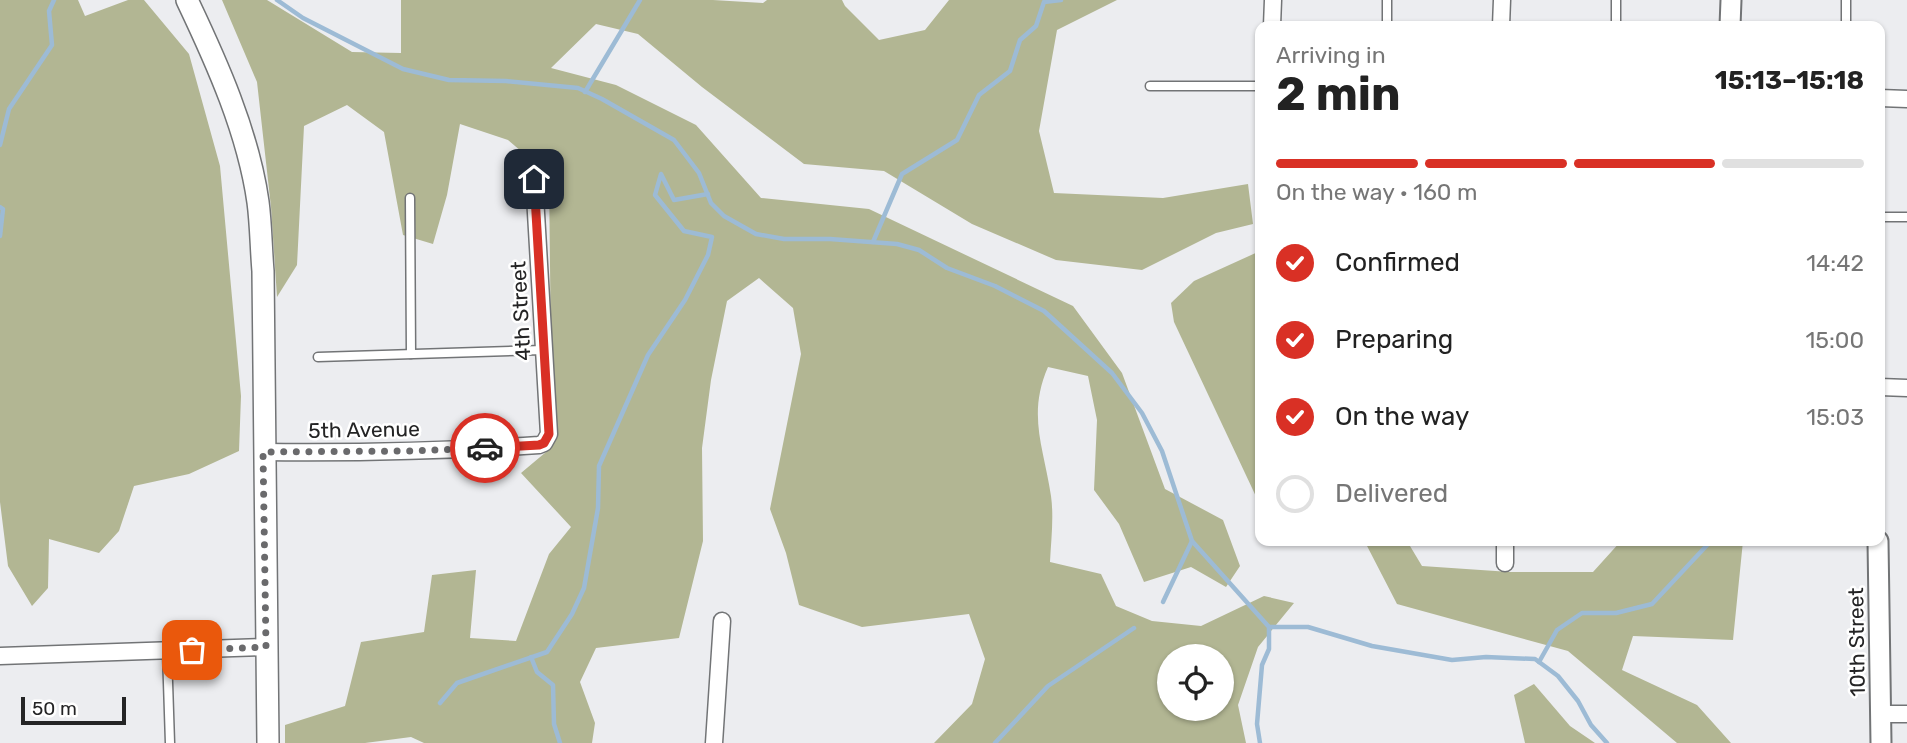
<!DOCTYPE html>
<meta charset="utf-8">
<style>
:root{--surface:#fff;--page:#f2f2f2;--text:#222;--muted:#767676;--line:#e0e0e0;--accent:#d93025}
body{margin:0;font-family:Rubik,sans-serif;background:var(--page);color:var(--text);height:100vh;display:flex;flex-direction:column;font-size:26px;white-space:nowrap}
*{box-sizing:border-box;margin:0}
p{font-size:23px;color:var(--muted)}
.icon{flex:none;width:38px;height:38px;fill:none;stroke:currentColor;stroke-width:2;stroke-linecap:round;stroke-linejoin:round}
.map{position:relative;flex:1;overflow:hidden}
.sheet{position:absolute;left:1255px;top:21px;width:630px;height:525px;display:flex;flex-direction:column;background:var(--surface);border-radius:14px;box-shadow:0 2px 5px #0004}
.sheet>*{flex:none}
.buttons{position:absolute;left:1157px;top:644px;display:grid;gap:14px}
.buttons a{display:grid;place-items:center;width:77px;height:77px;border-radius:50%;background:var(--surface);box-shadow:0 2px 5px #0004;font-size:35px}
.scale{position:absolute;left:21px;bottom:18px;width:105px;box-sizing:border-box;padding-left:7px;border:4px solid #242425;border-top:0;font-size:19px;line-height:24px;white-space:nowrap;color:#242425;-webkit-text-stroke:5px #fff;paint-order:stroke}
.pin{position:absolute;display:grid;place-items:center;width:60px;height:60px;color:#fff;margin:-30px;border-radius:14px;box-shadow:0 4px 10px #0006}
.courier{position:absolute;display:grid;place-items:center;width:70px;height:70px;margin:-35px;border:5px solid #d93025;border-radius:50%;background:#fff;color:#222;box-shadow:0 2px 9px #0007}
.headline em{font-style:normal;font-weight:700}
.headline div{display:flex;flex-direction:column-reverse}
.headline{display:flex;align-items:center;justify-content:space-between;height:119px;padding:0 21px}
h1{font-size:46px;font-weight:700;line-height:52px}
.bar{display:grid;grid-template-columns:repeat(4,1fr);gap:10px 7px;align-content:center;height:84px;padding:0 21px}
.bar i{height:9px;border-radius:5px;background:var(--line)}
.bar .on{background:var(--accent)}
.bar p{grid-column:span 4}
ol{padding:0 21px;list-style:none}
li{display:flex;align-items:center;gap:21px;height:77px}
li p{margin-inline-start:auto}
li .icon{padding:7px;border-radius:50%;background:var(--accent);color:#fff;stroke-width:4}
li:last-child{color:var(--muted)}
li i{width:38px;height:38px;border:4px solid var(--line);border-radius:50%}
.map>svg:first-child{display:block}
.forest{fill:#b2b693;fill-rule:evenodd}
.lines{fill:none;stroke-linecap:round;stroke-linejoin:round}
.stream{stroke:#9dbbd5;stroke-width:4.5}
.service-casing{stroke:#727476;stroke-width:11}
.minor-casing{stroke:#727476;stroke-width:19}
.tertiary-casing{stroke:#727476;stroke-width:23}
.secondary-casing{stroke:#727476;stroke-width:24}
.service{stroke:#fff;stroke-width:8}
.minor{stroke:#fff;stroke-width:16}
.tertiary{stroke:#fff;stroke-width:19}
.secondary{stroke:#fff;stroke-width:21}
.done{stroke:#6a6a6c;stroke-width:7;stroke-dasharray:0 12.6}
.route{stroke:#d93025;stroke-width:9}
.labels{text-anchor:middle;stroke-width:5;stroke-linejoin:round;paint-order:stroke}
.street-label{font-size:21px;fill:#242425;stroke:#fff}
</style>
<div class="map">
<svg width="1907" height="743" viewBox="0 0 1907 743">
<rect width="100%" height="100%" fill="#ecedf0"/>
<g class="forest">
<path d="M0,0H78L85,16L128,0H144L189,54L220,166L241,396L239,451L189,474L134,486L119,531L99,553L49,539L48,588L32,606L8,566L0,502Z"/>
<path d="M222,0H267L352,52L401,53V0H713L763,3L767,0H842L845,6L879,40L925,30L949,0H1117L1057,30L1039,131L1054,193L1163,198L1248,184L1253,224L1216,233L1142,270L1056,260L972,224L884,171L804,164L702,87L638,34L596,24L551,68L616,85L696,125L761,198L869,209L1073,306L1122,373L1165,489L1223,520L1240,566L1226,587L1191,567L1144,582L1119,524L1094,490L1097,420L1088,376L1048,367C1027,415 1044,448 1051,496C1054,517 1051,541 1050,562L1101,574L1116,606L1152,621L1201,626L1264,596L1294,603L1258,647L1238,705L1246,743H934L972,704L985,659L969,614L862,627L799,605L786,553L770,509L801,354L793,308L759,278L727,301L711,380L702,448L703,541L679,638L596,648L580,682L595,723L592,743H424L411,737L365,743H285V725L345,706L361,642L424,632L432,575L476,570L470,638L516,641L549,554L571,527L521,473L552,447L549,175L508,140L460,124L447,195L433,244L403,235L384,132L347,105L304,126L297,265L277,297L271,207L257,82ZM1169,656H1222V709H1169Z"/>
<path d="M1260,251V505L1174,322L1171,303L1194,281Z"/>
<path d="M1310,541H1407L1422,566L1510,572H1593L1621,541H1743L1733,640L1633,636L1622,670L1697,705L1731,743H1677L1568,651L1397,604L1366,544Z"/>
<path d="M1534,684L1570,726L1595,743H1525L1514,695Z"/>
</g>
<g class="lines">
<g class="stream">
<path d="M277,0L303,18L403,69L449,80L506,81L578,88L602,99L674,140L699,173L711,203L724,216L756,234L784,239H830L897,244L919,250L947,268L995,286L1044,311L1112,373L1142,413L1162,451L1192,541L1269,627V649L1262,665L1257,724L1260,743"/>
<path d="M585,92L640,0"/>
<path d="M0,145L9,109L52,45L49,11L54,0"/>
<path d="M0,207L3,209L0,236"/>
<path d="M873,242L902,174L957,140L979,95L1010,71L1020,40L1036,26L1044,2L1061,0"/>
<path d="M1163,602L1192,541"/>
<path d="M1269,627H1308L1372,646L1452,660L1486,657L1535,659L1558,676L1578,701L1591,725L1607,743"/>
<path d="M531,657L537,672L553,685L554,724L560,743"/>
<path d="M1539,662L1557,630L1582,613H1616L1652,604L1710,542"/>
<path d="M440,703L457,683L547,652L572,614L584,588L598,508L599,466L648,355L685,300L708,255L712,237L684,231L655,195L661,174L674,200L708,194"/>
<path d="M995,743L1048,686L1134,628"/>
</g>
<g class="service-casing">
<g id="service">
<path d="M1387,26V0"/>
<path d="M1616,26V0"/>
<path d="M1846,26V0"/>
<path d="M1150,86H1260"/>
<path d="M410,198L411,354"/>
<path d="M1880,217H1907"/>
<path d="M318,357L544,350"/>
<path d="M167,652L170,743"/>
</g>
</g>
<g class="minor-casing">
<g id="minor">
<path d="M1272,26L1273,0"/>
<path d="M1501,26L1502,0"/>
<path d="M1880,98L1907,99"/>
<path d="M1880,387L1907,388"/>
<path d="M263,452C355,453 447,451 539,445L544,443L549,434L534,179"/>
<path d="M1505,541V563"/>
<path d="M0,656L266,647"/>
<path d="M1881,714H1907"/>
<path d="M714,743L722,621"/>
</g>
</g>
<g class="tertiary-casing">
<g id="tertiary">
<path d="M1730,26L1731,0"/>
<path d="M1878,541L1881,743"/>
</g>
</g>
<g class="secondary-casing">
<path id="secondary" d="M187,0C217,63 248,132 258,202C261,224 261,248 263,271L268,743"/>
</g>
<use href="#service" class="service"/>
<use href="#minor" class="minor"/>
<use href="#tertiary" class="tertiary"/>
<use href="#secondary" class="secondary"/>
</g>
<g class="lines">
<path class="done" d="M192,650L266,647L263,452L411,451L485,448"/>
<path class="route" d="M485,448L539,445L544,443L549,434L534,179"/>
</g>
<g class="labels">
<g class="street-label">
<text transform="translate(521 311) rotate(-93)" y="7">4th Street</text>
<text transform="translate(364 430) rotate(-1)" y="7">5th Avenue</text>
<text transform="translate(1857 642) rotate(-91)" y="7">10th Street</text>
</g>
</g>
</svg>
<div class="buttons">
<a><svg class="icon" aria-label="locate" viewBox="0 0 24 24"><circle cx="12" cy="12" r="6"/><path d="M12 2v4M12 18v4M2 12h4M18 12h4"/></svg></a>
</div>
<div class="scale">50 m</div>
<div class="pin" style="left:192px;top:650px;background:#ea580c"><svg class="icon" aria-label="bag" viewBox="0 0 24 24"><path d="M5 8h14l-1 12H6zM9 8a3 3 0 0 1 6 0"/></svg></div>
<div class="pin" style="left:534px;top:179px;background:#1f2937"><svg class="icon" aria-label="home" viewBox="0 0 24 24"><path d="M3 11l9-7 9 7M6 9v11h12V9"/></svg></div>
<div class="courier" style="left:485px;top:448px"><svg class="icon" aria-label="car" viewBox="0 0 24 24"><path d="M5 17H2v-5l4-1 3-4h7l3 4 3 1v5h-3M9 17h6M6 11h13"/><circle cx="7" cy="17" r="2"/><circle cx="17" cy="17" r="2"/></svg></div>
<section class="sheet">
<div class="headline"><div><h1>2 min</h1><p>Arriving in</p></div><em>15:13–15:18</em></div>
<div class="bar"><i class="on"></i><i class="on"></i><i class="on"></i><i></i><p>On the way · 160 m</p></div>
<ol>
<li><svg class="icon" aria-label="check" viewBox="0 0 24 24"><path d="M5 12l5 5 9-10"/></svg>Confirmed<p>14:42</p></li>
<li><svg class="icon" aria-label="check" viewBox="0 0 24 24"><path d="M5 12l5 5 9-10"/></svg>Preparing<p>15:00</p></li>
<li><svg class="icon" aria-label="check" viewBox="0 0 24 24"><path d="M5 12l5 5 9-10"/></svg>On the way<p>15:03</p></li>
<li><i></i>Delivered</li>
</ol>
</section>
</div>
